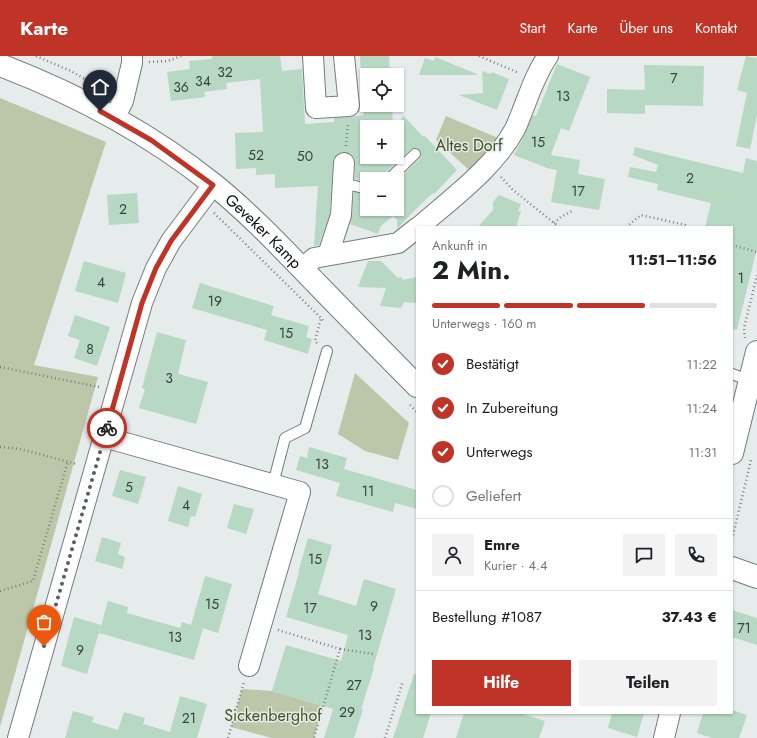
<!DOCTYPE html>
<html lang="de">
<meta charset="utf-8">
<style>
:root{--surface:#fff;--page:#f2f2f2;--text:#202124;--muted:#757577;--line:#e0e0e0;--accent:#c03327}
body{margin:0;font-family:Jost,sans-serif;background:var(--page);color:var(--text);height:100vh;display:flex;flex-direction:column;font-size:15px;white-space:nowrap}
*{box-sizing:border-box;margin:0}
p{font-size:13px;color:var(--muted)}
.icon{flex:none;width:22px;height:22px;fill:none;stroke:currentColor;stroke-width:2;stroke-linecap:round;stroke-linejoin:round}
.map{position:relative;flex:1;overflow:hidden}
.details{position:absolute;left:416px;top:170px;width:317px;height:488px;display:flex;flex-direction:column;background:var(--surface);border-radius:0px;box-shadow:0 1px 3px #0004}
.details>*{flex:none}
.buttons{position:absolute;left:360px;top:12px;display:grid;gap:8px}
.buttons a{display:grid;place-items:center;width:44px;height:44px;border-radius:0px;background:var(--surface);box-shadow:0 1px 3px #0004;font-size:20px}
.pin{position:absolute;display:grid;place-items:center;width:34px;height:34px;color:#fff;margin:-41px -17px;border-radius:50% 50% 50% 0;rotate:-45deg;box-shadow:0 0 4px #0007}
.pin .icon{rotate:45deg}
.courier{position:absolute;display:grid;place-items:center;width:40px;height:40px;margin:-20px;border:3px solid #c03327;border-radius:50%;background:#fff;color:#222;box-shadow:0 1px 5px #0007}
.head em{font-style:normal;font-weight:700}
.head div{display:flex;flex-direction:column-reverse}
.head{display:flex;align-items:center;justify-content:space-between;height:68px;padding:0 16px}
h1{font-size:26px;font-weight:700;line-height:30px}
.bar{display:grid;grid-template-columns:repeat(4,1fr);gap:6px 4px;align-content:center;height:48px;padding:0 16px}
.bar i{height:5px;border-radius:3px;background:var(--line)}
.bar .active{background:var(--accent)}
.bar p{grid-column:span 4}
.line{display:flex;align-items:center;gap:10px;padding:0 16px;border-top:1px solid var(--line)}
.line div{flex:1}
.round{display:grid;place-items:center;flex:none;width:42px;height:42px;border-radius:0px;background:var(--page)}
ol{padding:0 16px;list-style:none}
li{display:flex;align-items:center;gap:12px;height:44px}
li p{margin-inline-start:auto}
li .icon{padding:4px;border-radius:50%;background:var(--accent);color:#fff;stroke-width:4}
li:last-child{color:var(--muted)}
li i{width:22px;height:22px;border:2px solid var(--line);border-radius:50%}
.cta{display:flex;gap:8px;margin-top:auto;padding:8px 16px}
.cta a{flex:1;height:46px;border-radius:0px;background:var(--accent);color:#fff;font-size:16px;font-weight:700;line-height:46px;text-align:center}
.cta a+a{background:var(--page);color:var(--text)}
header{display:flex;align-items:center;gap:24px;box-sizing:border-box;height:56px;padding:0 20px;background:var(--accent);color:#fff}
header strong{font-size:19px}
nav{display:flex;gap:22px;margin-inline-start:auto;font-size:14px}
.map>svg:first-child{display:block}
.green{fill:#bbc7a8}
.building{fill:#b7d8c3}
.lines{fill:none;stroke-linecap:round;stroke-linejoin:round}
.service-casing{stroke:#757c7b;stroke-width:12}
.minor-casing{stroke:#757c7b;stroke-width:22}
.tertiary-casing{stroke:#757c7b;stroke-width:24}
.path{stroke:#7e8382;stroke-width:2.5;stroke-dasharray:1 3;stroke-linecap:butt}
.service{stroke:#fff;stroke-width:10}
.minor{stroke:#fff;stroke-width:20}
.tertiary{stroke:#fff;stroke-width:22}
.done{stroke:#5a5e5d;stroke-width:4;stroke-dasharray:0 7.2}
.route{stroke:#c03327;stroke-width:5}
.labels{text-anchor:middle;stroke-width:3;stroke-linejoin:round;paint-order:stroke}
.number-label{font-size:14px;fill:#39433e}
.park-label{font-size:16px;fill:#425322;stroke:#e5eceb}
.street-label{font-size:16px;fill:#0f1111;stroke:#e5eceb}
</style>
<header>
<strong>Karte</strong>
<nav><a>Start</a><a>Karte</a><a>Über uns</a><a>Kontakt</a></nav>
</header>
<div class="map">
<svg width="757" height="682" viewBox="0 0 757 682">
<rect width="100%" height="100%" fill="#e5eceb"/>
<g class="green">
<path d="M0,42L106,86L34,309L98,321L0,671Z"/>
<path d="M446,60L498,82L485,99L469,114L436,84Z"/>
<path d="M355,317L409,367L398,404L365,395L338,378Z"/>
<path d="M242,633L272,635L323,650L314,682H272L231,671Z"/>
</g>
<g class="building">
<path d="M212,0H280L282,15L302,13L305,68L334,66V62L350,61L364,59L363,49H392L393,71H367V101H397V74L403,59L423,81L424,79L457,114L434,138L433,137L416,153L398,172L397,173V164L393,160L381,170L378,178L350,168L352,160L354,136L367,139V153H397V124L420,103L421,96L417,92L411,93L384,118L383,123H367V126L355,123V107L354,102L351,98L345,96L339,97L334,101L333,106L330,157L319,189L314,190L318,130L275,132V118L256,119V112L236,113L235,77L263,76L260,23L226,27L227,33L204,36L205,41L171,45L167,16L190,13L189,5L212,3Z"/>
<path d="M360,0H389L390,19H361Z"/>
<path d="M746,0L757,2V59L750,93L736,90L747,37L737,34Z"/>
<path d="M435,1L477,18V19H419L425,2L434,5Z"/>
<path d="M557,8L590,21L569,75L561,72L551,99L580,104L578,118L605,123L599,154L551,146L557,114L547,112L514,99L525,78L533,59L536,60Z"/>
<path d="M644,9L704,10L703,50L645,49V58L607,57V33L645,34Z"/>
<path d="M482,15L491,18L492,16L509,23L497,54L459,39L483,37Z"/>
<path d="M635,91L743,117L746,102L757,105V192L737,274L732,273V171H705L711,147L657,134L658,128L628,121L630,111L656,116L658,109L633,99Z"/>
<path d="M137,137L139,167L109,169L107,139Z"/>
<path d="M499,139L521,148L518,155H521L516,171H478L493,154V146Z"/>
<path d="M84,205L126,217L118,247L75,235Z"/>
<path d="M368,205H381L398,222L401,221L403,224L417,221V247L404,246L401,252L380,250L386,232L358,231Z"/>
<path d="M200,227L274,250L271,259L309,270L306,281L312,283L308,298L264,284L267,274L192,252Z"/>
<path d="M75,259L110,271L97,310L74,302L80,284L68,280Z"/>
<path d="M157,276L186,284L178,318L208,326L196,368L139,352L145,333L142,332Z"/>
<path d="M309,391L347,402L344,413L417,434V453L395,447L393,456L336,440L340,427L296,414L300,400L307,402Z"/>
<path d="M120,414L146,421L138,448L112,440Z"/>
<path d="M178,430L202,438L195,461L191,460L188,471L168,465Z"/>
<path d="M234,448L254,453L246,478L227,472Z"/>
<path d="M102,481L121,487L118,498L125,501L122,513L95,505Z"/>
<path d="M308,482L332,489L318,538L356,550L364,523L396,533L373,612H374L361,653H363L354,682H324L333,653L272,635L286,589L341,605L348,579L286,561L299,517H298Z"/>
<path d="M205,520L232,528L218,577L203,572L194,604L99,577L108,545L128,551L127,557L180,572L182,566L191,569Z"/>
<path d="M732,554L757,562V589L732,581Z"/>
<path d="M74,561L101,569L87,618L61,610Z"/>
<path d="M414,618H417V657H431L423,682H393Z"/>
<path d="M180,640L207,648L197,682H65L73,655L94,661L92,666L118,674L124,656L145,662L143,668L170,676Z"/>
<path d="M732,654L747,659L739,682H712L697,677L703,657H732Z"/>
<path d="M464,657H520L545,665L539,682H456Z"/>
<path d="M612,657H644L637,681L608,672Z"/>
</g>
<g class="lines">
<g class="service-casing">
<g id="service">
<path d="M389,123L415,98"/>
<path d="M343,127L367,133"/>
<path d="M732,318L751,325"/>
<path d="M273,428L285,382L305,372L327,295"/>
</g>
</g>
<g class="minor-casing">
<g id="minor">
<path d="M313,0L316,52L349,50L344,0"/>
<path d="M114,62L123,45L132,7V0"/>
<path d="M419,171C452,142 494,112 515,73C518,67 520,61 522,56C530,36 536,17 548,0"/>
<path d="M328,199L341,159L344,107"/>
<path d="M303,213L314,202L398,187L417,172"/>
<path d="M104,381L300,436L249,610"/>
<path d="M18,682L142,247L156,212L171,185L213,129"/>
<path d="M664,682L670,657"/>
</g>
</g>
<g class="tertiary-casing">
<g id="tertiary">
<path id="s1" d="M0,9C76,38 149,77 213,128C249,157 281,191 313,224C348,260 382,295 417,330"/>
<path d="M732,397L757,296"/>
<path d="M732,512L757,521"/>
</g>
</g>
<g class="path">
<path d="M36,0L71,15L88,25"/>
<path d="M479,0L519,17"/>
<path d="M149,6L168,5L181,0"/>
<path d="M346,90L348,67"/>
<path d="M501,121L513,134L559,171"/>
<path d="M214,157L323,264"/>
<path d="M554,167L561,161L574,154"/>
<path d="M626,171L641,159L685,169L687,171"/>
<path d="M732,189L757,196"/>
<path d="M745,282L744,272L757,219"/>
<path d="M317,287L315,285L321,262"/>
<path d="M0,311L99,331"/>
<path d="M410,349L417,356"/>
<path d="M0,391L20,393L77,408"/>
<path d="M732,483L751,404"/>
<path d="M0,535L33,525L68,405"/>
<path d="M278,574L340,593L314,682"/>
<path d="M340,593L373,598"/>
<path d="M228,682L244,626"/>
<path d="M385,682L403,625"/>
</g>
<use href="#service" class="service"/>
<use href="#minor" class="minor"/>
<use href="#tertiary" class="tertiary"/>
</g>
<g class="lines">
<path class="done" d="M44,590L107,372"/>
<path class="route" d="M100,55L151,84L213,129L171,185L156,212L142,247L107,372"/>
</g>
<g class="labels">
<g class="number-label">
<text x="225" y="21">32</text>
<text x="674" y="27">7</text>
<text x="203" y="30">34</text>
<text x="181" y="36">36</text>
<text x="563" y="45">13</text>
<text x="538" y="91">15</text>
<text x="256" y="104">52</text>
<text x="305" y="105">50</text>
<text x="690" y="127">2</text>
<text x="578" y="140">17</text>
<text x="123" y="158">2</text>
<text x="741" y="227">1</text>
<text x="101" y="231">4</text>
<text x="215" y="250">19</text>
<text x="286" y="282">15</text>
<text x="90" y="298">8</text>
<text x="169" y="327">3</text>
<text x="322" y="413">13</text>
<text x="129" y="436">5</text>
<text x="368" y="440">11</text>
<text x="186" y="454">4</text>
<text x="315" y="508">15</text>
<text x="212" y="553">15</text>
<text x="374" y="555">9</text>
<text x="310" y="557">17</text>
<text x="744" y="577">71</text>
<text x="365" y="584">13</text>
<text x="175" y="586">13</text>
<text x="80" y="599">9</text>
<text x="354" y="634">27</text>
<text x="347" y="661">29</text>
<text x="189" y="667">21</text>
</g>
<g class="park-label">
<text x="469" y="95">Altes Dorf</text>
<text x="273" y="665">Sickenberghof</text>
</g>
<g class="street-label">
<text dy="6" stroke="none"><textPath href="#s1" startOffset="314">Geveker Kamp</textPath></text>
</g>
</g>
</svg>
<div class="buttons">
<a><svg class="icon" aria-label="locate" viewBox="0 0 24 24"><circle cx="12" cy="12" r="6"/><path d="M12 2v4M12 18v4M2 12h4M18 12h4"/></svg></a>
<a>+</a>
<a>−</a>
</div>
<div class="pin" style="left:44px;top:590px;background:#ea580c"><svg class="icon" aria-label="bag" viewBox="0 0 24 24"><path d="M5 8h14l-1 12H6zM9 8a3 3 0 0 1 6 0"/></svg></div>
<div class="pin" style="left:100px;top:55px;background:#1f2937"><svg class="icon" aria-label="home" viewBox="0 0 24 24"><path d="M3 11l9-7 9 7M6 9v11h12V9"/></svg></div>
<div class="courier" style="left:107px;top:372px"><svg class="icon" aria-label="bike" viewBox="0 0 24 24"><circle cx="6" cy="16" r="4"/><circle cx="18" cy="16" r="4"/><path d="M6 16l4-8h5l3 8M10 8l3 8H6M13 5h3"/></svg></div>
<section class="details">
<div class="head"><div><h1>2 Min.</h1><p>Ankunft in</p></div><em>11:51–11:56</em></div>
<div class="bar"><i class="active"></i><i class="active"></i><i class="active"></i><i></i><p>Unterwegs · 160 m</p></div>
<ol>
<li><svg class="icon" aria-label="check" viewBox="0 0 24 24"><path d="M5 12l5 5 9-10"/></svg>Bestätigt<p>11:22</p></li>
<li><svg class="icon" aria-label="check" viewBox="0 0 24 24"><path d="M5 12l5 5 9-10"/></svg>In Zubereitung<p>11:24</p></li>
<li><svg class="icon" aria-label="check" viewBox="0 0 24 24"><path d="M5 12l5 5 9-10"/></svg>Unterwegs<p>11:31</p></li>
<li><i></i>Geliefert</li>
</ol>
<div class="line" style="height:72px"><a class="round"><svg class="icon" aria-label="person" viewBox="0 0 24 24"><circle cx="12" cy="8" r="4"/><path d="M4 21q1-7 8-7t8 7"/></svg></a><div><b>Emre</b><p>Kurier · 4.4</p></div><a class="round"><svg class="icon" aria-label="chat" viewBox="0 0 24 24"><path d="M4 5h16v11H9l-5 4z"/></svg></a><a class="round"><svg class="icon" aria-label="phone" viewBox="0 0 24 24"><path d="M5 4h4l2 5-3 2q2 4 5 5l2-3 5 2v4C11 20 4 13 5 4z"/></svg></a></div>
<div class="line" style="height:52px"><div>Bestellung #1087</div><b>37.43 €</b></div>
<div class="cta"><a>Hilfe</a><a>Teilen</a></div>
</section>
</div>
